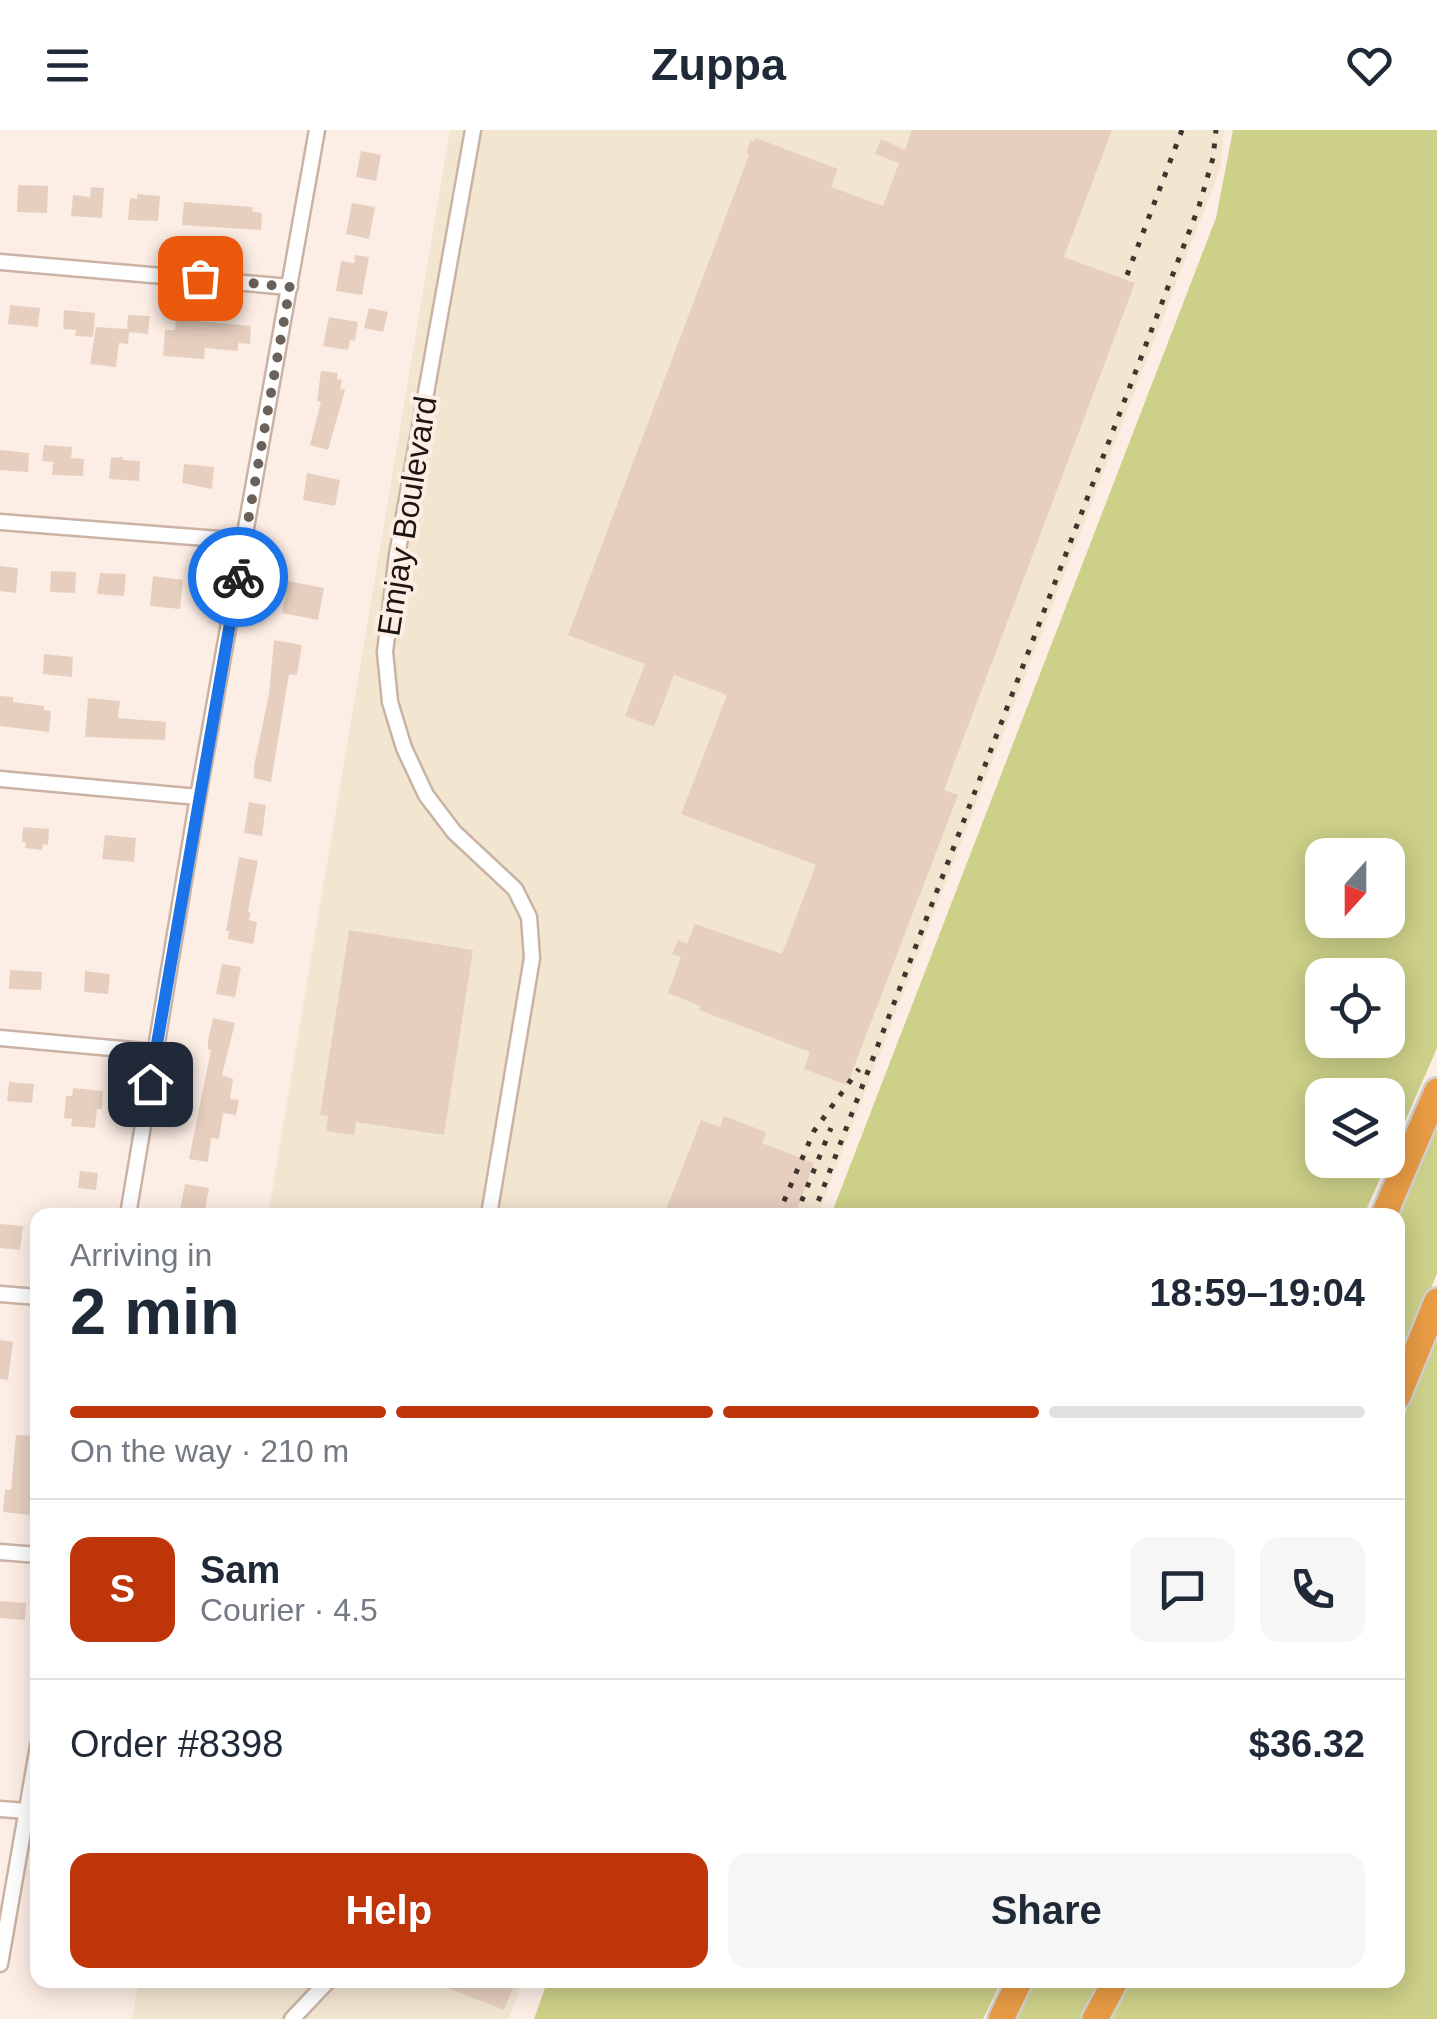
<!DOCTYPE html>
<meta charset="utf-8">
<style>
:root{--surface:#fff;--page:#f6f6f7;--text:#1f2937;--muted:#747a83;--line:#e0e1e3;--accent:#be350a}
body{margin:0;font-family:Arial,sans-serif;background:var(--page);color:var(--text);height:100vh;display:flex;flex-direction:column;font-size:38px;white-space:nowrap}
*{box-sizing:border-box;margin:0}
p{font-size:32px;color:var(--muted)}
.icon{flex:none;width:55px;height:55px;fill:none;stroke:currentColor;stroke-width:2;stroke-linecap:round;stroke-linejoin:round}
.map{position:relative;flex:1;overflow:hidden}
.side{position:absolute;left:30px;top:1078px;width:1375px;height:780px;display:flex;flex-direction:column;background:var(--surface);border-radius:20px;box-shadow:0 5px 25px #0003}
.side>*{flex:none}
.needle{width:65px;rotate:201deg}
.buttons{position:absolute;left:1305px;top:708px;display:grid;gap:20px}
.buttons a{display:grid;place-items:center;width:100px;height:100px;border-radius:20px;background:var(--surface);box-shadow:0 5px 25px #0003;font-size:50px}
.pin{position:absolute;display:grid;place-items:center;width:85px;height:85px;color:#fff;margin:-42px;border-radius:20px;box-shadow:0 5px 15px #0006}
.courier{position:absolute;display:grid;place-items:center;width:100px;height:100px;margin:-50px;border:8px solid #1a73e8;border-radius:50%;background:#fff;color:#222;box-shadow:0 2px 12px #0007}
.headline em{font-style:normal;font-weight:700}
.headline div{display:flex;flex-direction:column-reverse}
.headline{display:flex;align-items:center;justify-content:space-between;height:170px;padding:0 40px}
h1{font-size:65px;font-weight:700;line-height:75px}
.bar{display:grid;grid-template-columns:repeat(4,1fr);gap:15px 10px;align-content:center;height:120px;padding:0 40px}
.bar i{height:12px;border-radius:8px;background:var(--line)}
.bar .current{background:var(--accent)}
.bar p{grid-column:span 4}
.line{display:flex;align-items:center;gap:25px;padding:0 40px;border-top:2px solid var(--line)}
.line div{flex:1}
.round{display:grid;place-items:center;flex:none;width:105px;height:105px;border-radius:20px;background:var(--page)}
.action{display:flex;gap:20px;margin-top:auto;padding:20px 40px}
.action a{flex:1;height:115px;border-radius:20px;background:var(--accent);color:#fff;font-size:40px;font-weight:700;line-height:115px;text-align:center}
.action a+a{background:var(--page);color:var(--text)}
header{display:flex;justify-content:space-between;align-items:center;height:130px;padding:0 40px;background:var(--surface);font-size:45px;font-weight:700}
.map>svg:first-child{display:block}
.industrial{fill:#f2e6d1}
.green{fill:#ccd088;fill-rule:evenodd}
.building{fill:#e6cfbf}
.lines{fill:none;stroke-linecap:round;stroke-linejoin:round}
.street-casing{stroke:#cab3a4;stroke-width:19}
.highway-casing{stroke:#d2d0cf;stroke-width:30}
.street{stroke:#fff;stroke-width:14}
.highway{stroke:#e79b44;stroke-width:25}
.rail{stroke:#3e352f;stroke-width:5;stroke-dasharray:5 10;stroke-linecap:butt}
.done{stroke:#6b615a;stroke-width:10;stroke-dasharray:0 18}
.route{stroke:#1a73e8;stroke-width:12}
.labels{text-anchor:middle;stroke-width:8;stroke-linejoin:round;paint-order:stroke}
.street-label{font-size:32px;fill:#1d150f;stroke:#fdeee5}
</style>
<header><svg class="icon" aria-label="menu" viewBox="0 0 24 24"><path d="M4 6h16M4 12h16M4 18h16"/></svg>Zuppa<svg class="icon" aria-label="heart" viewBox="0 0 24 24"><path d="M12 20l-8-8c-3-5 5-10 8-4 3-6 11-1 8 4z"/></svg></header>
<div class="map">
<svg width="1437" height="1889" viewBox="0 0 1437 1889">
<rect width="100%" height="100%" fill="#fdeee5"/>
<g class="industrial">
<path d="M450,0H1224L1220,39L818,1085H268Z"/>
<path d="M139,1850H523L508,1889H132Z"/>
</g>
<g class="green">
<path d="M1233,0H1437V918L1364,1085H831L1216,88ZM1322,725H1388V790H1322ZM1322,845H1388V910H1322ZM1388,965V1030H1322V965Z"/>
<path d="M1437,993V1143L1398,1241V1085Z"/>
<path d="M1437,1204V1889H1112L1132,1850H1398V1300Z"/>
<path d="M548,1850H1002L983,1889H534Z"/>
<path d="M1034,1850H1101L1080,1889H1014Z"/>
</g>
<g class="building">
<path d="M912,0H1112L1064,127L1135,153L944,660L958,665L847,955L804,939L810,922L699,880L700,876L668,863L681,827L672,824L678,810L687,814L695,794L782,824L816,735L681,684L727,565L674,545L654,597L625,586L645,534L568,505L749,25L746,23L751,10L754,12L756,8L838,39L831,57L883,76L899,33L875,24L881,9L905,20Z"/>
<path d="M361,21L381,25L376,51L356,47Z"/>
<path d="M18,55L48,56L47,83L17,82Z"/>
<path d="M91,57L104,58L102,88L71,86L73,65L90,67Z"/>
<path d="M137,64L160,66L158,91L128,90L130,68L137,69Z"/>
<path d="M184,72L253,77L252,81L262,83L261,100L182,95Z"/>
<path d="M352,73L375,77L369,109L346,104Z"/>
<path d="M355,125L369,127L362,165L336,161L341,131L354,133Z"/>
<path d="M10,175L40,178L38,197L8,194Z"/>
<path d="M369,178L388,182L383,202L364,198Z"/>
<path d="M64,180L95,183L93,207L75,206L76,200L63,199Z"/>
<path d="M128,185L150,186L148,204L129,202L128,214L119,213L116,237L90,234L96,197L127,199Z"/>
<path d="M329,187L358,192L355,211L350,210L348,220L323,216Z"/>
<path d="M176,189L251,196L250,214L238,213V221L205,218L204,229L163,226L165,200H175Z"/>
<path d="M321,241L338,243L337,249L342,250L340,259L345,260L328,320L310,315L321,272L317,271Z"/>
<path d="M44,315L72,317L71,328L84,329L83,346L52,345L53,332L42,331Z"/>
<path d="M0,320L29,323L28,342L0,340Z"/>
<path d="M123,327V330L140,331L139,351L109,349L111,328Z"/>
<path d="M184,334L214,337L212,359L182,353Z"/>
<path d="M307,343L340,350L335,376L303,370Z"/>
<path d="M0,436L18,438L16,463L0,461Z"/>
<path d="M51,441L76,442L75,463L50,462Z"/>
<path d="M100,443L126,444L124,466L97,464Z"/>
<path d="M153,446L183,450L180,479L150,476Z"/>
<path d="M288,451L324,458L318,490L282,483Z"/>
<path d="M274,510L302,515L297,545L289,544L271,652L254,648V636L269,564Z"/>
<path d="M44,524L73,527L72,547L43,544Z"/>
<path d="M0,566L13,567V572L44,576V580L51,581L49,602L0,596Z"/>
<path d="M88,568L120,571L118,588L166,592L165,610L85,607Z"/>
<path d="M249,672L266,675L262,706L244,703Z"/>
<path d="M23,697L49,699L48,715L43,714L42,720L25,718L26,712H22Z"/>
<path d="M105,705L136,708L134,732L102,729Z"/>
<path d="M239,727L258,731L248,782L251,783L249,790L257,792L253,814L228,809L229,801H226Z"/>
<path d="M349,800L473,820L444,1005L356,992L354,1005L326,1001L328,986L320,985Z"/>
<path d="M222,834L241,837L235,867L216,864Z"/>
<path d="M10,840L42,842L41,860L9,859Z"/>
<path d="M85,841L110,844L108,864L84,862Z"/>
<path d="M213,888L235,893L222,945L233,949L230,969L239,970L236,985L223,983L219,1009L211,1008L208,1032L189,1029L211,920L208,919V911Z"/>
<path d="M9,952L34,954L32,973L7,971Z"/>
<path d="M73,958L103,961L102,979H97L95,998L71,996L72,989L64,988L66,966H72Z"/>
<path d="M724,986L766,1002L762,1013L814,1033L795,1085H664L701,990L720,997Z"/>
<path d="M80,1041L98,1043L96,1060L78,1058Z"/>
<path d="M185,1054L209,1058L204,1085H179Z"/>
<path d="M0,1094L23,1096L20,1120L0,1118Z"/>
<path d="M0,1210L13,1212L8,1250L0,1249Z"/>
<path d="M16,1305L38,1306L32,1385L3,1382L5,1360H11Z"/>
<path d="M0,1471L26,1473L25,1490L0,1488Z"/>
<path d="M428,1850H516L504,1880Z"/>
</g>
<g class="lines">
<g class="street-casing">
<g id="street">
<path d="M473,0L397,425L385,522L390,572L404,618L426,665L454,702L515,759L529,787L532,828L489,1085"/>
<path d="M0,132L290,157"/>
<path d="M0,392L245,411"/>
<path d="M0,649L198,667"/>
<path d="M0,908L156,922"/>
<path d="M128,1085L198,667L317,0"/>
<path d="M0,1164L38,1167"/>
<path d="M0,1422L38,1425"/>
<path d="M0,1679L27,1681"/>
<path d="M0,1834L38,1616"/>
<path d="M292,1889L329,1850"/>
</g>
</g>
<g class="highway-casing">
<g id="highway">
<path d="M1384,1085L1437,961"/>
<path d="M1398,1266L1437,1171"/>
<path d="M1001,1889L1020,1850"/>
<path d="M1095,1889L1116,1850"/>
</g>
</g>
<use href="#street" class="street"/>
<use href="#highway" class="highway"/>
<g class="rail">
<path d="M1127,145L1182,0"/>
<path d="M778,1085L814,1001L859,939"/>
<path d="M796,1085L831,998"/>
<path d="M813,1085L1199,76L1213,28L1216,0"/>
</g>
</g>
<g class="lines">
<path class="done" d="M200,148L290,157L238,447"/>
<path class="route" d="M150,954L238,447"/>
</g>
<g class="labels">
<g class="street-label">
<text transform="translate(407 386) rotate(-81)" y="11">Emjay Boulevard</text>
</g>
</g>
</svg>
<div class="buttons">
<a><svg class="needle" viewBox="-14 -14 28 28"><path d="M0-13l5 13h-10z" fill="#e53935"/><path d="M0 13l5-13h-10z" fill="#747a83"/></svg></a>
<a><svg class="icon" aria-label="locate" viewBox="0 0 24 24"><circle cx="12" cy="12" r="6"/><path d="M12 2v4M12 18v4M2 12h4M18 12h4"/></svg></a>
<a><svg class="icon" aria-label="layers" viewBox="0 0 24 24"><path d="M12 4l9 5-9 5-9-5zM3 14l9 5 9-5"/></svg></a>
</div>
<div class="pin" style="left:200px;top:148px;background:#ea580c"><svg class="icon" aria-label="bag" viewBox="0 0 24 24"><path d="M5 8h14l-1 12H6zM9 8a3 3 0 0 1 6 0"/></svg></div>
<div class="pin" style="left:150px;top:954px;background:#1f2937"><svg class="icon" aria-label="home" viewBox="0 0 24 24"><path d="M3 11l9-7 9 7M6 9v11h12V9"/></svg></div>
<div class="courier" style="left:238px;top:447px"><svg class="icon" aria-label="bike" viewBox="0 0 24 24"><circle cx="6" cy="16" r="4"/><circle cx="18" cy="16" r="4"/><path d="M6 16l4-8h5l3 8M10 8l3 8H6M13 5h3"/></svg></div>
<section class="side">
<div class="headline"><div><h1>2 min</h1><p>Arriving in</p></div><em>18:59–19:04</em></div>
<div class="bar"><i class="current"></i><i class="current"></i><i class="current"></i><i></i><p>On the way · 210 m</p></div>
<div class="line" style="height:180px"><b class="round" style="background:var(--accent);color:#fff">S</b><div><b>Sam</b><p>Courier · 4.5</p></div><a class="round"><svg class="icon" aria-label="chat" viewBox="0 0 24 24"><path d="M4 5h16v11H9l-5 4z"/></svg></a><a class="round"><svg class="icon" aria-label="phone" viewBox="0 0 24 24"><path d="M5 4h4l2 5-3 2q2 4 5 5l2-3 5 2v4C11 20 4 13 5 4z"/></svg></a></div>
<div class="line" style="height:130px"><div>Order #8398</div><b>$36.32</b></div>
<div class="action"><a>Help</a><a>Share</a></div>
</section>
</div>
